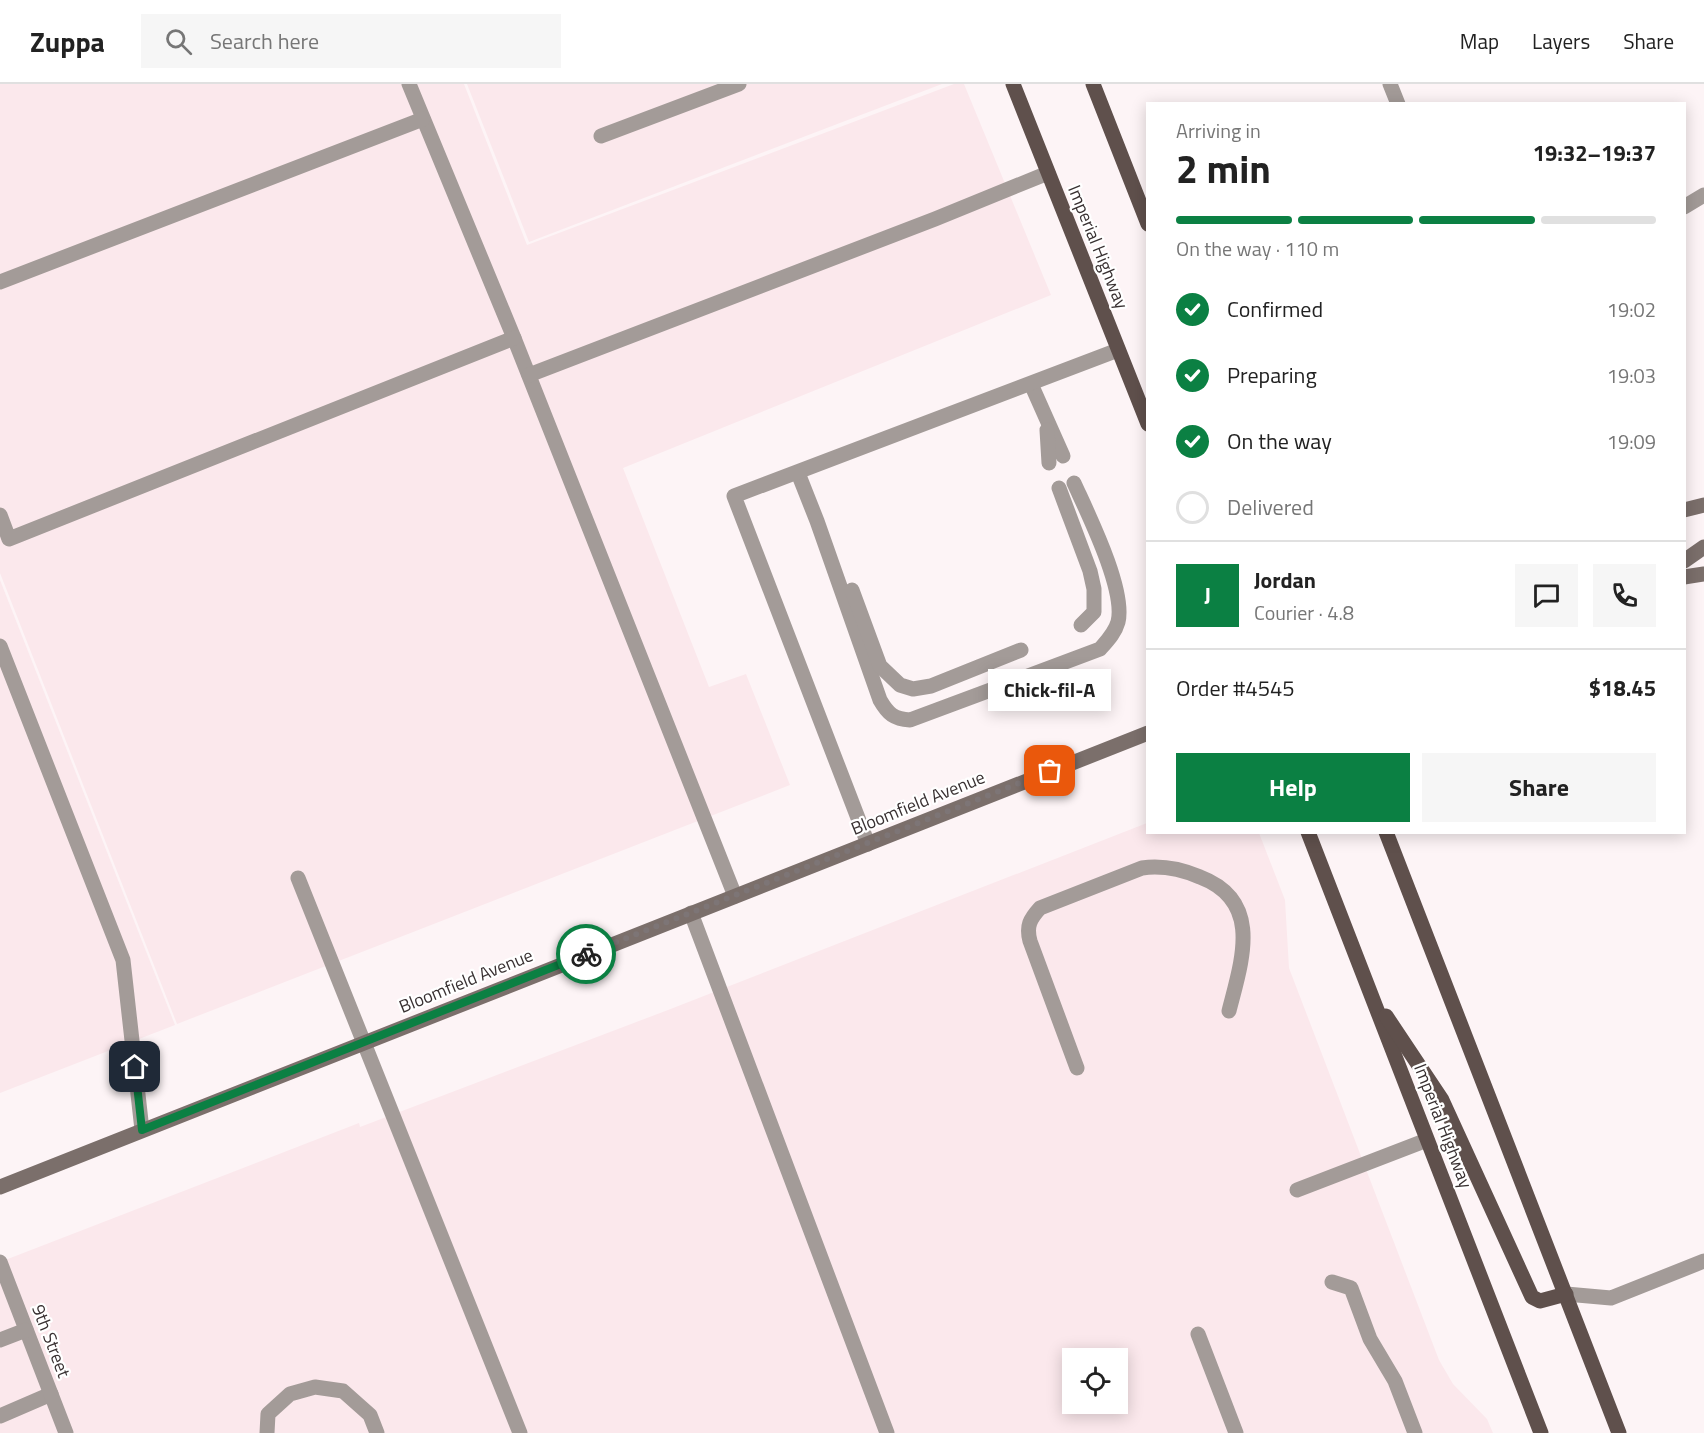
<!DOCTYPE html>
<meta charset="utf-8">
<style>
:root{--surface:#fff;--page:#f6f6f6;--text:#222;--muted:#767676;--line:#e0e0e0;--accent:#0b8043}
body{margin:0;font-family:"Titillium Web",sans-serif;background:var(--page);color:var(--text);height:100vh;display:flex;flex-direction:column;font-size:22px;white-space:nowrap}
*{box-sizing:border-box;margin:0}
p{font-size:20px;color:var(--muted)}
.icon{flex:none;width:33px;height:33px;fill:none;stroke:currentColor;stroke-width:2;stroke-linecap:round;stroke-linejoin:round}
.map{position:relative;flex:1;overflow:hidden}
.panel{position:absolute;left:1146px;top:18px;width:540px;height:732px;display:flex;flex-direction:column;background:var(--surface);border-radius:0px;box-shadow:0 3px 15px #0003}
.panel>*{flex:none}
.buttons{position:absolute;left:1062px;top:1264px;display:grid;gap:12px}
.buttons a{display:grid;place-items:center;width:66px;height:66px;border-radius:0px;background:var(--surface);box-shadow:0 3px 15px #0003;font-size:30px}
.pin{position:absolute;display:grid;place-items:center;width:51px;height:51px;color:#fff;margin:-26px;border-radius:12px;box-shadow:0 3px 9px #0006}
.courier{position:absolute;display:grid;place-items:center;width:60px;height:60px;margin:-30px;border:4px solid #0b8043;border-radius:50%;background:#fff;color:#222;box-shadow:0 2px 8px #0007}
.bubble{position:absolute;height:42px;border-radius:0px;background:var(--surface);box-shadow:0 3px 15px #0003;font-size:20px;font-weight:700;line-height:42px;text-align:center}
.summary em{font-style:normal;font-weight:700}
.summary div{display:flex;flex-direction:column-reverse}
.summary{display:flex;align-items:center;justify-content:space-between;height:102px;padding:0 30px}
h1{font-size:39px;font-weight:700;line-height:45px}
.bar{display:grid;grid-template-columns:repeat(4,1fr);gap:9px 6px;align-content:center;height:72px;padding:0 30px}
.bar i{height:8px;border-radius:4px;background:var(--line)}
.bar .selected{background:var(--accent)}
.bar p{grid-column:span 4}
.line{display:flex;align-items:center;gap:15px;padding:0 30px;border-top:2px solid var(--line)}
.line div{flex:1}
.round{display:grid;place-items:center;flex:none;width:63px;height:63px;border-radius:0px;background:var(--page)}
ol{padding:0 30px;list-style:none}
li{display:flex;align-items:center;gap:18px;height:66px}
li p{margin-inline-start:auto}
li .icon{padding:6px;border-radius:50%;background:var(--accent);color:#fff;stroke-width:4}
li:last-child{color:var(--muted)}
li i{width:33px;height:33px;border:3px solid var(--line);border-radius:50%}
.primary-button{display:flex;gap:12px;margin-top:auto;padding:12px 30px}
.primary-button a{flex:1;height:69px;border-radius:0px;background:var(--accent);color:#fff;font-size:24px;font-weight:700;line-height:69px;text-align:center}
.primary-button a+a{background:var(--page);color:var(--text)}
header{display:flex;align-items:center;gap:36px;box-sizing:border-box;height:84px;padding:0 30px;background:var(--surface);border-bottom:2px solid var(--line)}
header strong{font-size:28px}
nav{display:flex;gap:33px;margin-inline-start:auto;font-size:21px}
.search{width:420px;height:54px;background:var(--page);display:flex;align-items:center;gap:15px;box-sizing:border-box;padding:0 21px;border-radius:0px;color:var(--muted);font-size:22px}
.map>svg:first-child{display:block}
.built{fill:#fbe8ec;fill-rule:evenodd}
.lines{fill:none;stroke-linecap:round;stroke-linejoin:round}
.lane{stroke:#a39b98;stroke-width:15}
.street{stroke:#a39b98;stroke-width:15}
.secondary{stroke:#7b6f6b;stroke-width:15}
.primary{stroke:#5f504c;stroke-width:15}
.done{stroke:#7d7576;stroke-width:6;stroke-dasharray:0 10.8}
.route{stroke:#0b8043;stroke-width:8}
.labels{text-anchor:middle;stroke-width:4.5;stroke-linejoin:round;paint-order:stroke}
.street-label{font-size:18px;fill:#383031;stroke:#fff}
</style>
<header>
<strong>Zuppa</strong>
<div class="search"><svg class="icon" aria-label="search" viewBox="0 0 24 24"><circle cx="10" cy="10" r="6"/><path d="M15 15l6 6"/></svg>Search here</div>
<nav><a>Map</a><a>Layers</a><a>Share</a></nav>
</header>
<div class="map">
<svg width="1704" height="1349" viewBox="0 0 1704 1349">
<rect width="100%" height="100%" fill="#fdf4f6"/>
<g class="built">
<path d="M0,0H464L527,161L954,0H964L1051,211L623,384L709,603L746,590L790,701L177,940L0,489Z"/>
<path d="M467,0H942L529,158Z"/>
<path d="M0,496L175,941L0,1009Z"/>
<path d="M1147,739L1148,748L1259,749L1285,816L1289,884L1439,1276L1453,1300L1487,1335L1493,1349H0V1178L359,1039L360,1043L668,926ZM1072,1275H1118V1320H1072Z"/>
</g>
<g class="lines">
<g class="lane">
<path d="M409,0L514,254L735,812"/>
<path d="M1390,0L1398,20"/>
<path d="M601,52L739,0"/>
<path d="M1684,123L1704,111"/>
<path d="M0,198L423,35"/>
<path d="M529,291L935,135L1048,89"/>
<path d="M1031,300L1063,372"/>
<path d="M1047,346L1049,379"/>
<path d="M798,389L817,437L880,616C888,630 894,635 910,636L1100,565C1107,557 1115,549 1118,538C1126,506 1088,430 1074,399"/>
<path d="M1059,404L1090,487L1094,505V528L1081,541"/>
<path d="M0,431L9,455L514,254"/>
<path d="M852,506L880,582L900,601L913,605L931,602L1021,566"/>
<path d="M0,562L123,876L142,1046"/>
<path d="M868,760L734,412L1118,266"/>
<path d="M298,794L520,1349"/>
<path d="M691,829L887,1349"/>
<path d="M1077,984L1030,857C1026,842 1030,835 1040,824L1142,784C1163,781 1181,785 1200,793C1263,817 1242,876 1229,927"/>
<path d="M1297,1106L1427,1056"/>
<path d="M1332,1198L1351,1204L1370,1255L1395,1297L1415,1349"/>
<path d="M1566,1210L1611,1214L1704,1177"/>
<path d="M1198,1250L1236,1349"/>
<path d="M0,1332L51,1310"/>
<path d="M267,1349L268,1330L290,1310L315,1303L343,1307L370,1331L377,1349"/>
</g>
<g class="street">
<path d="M0,1178L66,1349"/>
<path d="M0,1256L26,1246"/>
</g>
<g class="secondary">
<path d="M1684,426L1704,421"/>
<path d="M1684,477L1704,463"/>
<path d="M1684,493L1704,490"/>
<path d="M0,1103L1148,649"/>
</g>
<g class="primary">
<path d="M1013,0L1148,340"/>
<path d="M1093,0L1148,140"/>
<path d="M1308,748L1541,1349"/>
<path d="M1386,748L1619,1349"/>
<path d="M1386,932L1442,1016L1532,1213L1540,1217L1566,1210"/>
</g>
</g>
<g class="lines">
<path class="done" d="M586,870L1050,687"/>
<path class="route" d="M135,983L142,1046L586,870"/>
</g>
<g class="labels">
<g class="street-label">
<text transform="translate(1098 163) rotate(68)" y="6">Imperial Highway</text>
<text transform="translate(918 719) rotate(-22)" y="6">Bloomfield Avenue</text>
<text transform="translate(466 897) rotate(-22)" y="6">Bloomfield Avenue</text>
<text transform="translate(1443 1042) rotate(69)" y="6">Imperial Highway</text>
<text transform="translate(51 1257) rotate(69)" y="6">9th Street</text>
</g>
</g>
</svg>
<div class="buttons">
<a><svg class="icon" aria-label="locate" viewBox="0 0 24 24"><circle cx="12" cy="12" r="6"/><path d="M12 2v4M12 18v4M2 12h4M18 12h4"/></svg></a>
</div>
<div class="pin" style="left:1050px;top:687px;background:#ea580c"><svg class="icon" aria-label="bag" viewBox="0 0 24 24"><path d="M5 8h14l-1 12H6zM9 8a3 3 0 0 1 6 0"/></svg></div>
<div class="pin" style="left:135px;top:983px;background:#1f2937"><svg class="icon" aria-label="home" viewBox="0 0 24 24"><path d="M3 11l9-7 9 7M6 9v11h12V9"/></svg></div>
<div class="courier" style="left:586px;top:870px"><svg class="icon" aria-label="bike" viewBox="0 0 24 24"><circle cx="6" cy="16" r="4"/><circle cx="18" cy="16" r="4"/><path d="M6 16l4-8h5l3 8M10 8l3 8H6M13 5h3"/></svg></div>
<div class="bubble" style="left:988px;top:585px;width:123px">Chick-fil-A</div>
<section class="panel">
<div class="summary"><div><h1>2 min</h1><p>Arriving in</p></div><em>19:32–19:37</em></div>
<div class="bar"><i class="selected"></i><i class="selected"></i><i class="selected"></i><i></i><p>On the way · 110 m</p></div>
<ol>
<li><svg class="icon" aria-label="check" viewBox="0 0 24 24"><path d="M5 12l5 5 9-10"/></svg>Confirmed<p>19:02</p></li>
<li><svg class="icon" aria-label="check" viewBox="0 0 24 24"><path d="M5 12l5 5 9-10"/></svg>Preparing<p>19:03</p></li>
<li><svg class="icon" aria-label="check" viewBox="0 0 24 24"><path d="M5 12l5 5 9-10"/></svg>On the way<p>19:09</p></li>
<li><i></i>Delivered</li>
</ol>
<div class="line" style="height:108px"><b class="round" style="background:var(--accent);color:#fff">J</b><div><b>Jordan</b><p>Courier · 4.8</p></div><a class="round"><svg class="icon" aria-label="chat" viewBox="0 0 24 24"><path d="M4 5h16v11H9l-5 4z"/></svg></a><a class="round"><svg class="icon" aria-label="phone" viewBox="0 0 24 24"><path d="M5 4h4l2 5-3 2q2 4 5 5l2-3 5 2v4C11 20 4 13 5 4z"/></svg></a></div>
<div class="line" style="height:78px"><div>Order #4545</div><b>$18.45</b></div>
<div class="primary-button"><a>Help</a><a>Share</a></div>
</section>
</div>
